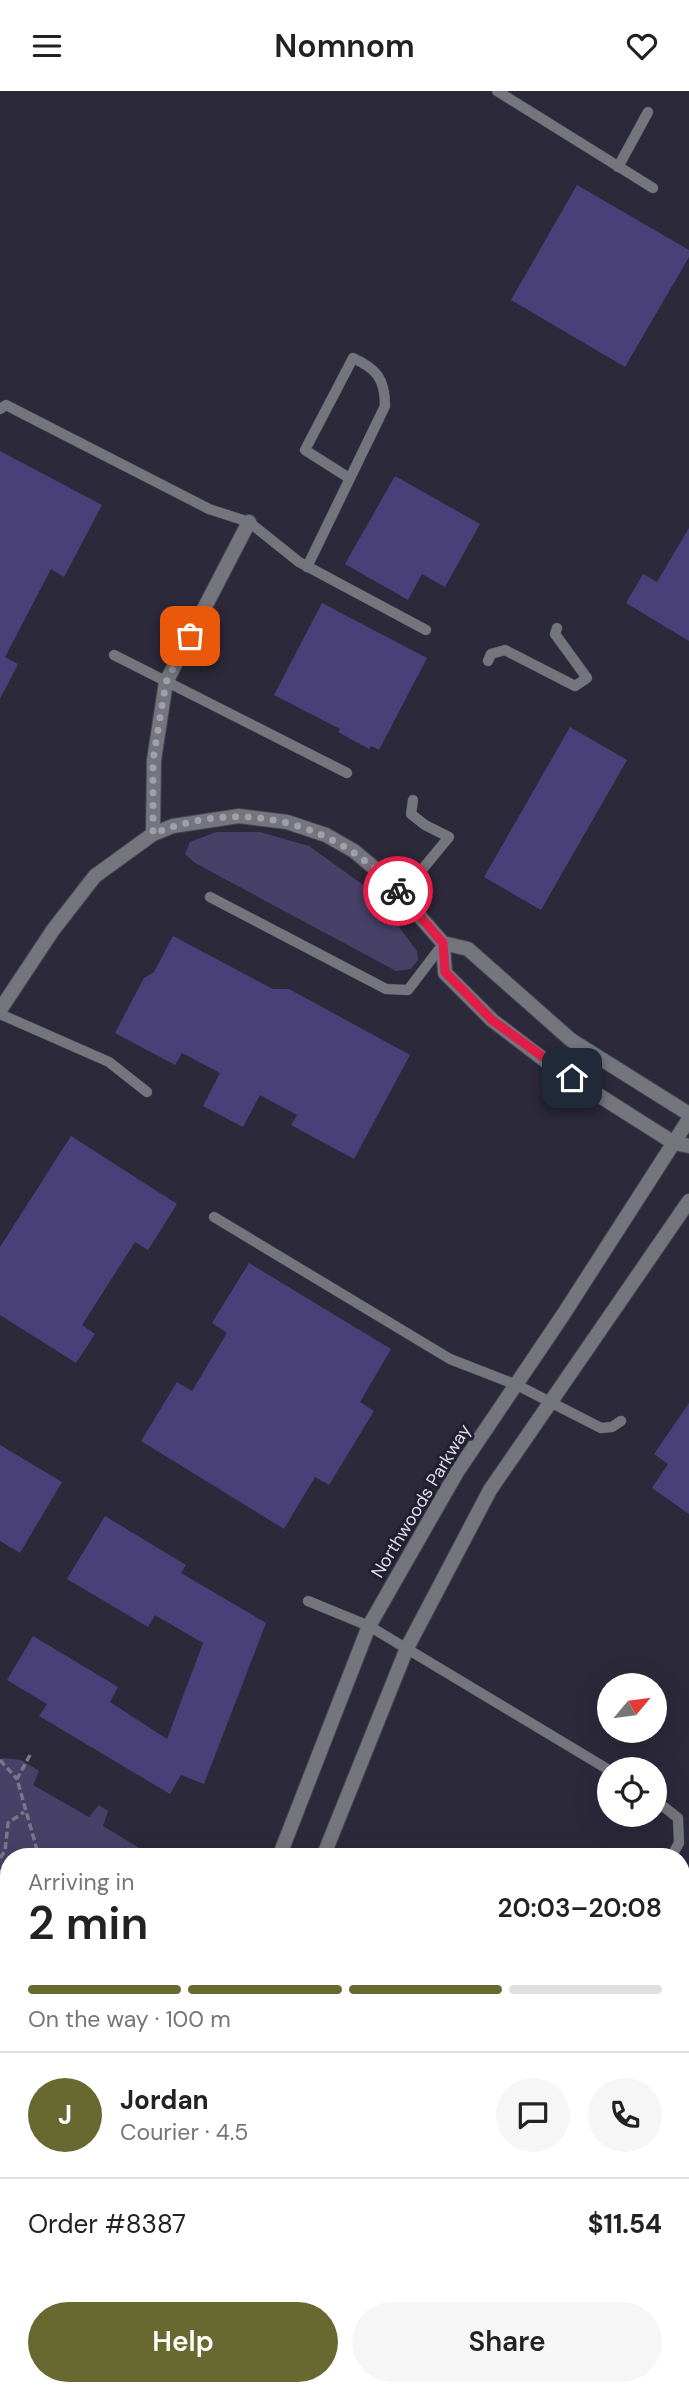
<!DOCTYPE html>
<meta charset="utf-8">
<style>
:root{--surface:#fff;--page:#f6f6f6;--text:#222;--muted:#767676;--line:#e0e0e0;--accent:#686931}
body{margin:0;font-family:"DM Sans",sans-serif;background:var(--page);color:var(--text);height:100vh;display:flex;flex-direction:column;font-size:26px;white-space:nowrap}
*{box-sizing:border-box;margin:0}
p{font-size:23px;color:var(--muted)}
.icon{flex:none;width:38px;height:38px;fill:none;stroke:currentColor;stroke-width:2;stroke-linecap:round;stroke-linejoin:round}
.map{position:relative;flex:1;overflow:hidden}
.side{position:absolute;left:0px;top:1757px;width:690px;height:548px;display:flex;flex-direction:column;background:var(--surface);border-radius:28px 28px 0 0;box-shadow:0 7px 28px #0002}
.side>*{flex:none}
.needle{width:46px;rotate:61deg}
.buttons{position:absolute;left:597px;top:1582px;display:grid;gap:14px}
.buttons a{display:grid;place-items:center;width:70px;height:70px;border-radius:50%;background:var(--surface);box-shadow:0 7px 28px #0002;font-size:35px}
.pin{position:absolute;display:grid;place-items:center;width:60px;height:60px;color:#fff;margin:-30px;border-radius:14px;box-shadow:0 4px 10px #0006}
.courier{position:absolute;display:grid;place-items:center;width:70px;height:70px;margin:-35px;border:5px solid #e11d48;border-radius:50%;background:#fff;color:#222;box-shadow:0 2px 9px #0007}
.overview em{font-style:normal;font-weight:600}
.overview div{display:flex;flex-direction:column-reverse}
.overview{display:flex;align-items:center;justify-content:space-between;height:119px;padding:0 28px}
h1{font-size:46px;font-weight:600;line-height:52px}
.bar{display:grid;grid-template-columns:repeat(4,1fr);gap:10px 7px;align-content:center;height:84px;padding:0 28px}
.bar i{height:9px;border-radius:5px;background:var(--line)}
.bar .on{background:var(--accent)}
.bar p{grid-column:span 4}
.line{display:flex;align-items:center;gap:18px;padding:0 28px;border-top:2px solid var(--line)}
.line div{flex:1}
.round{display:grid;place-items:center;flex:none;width:74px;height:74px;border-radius:37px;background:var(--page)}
.action{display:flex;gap:14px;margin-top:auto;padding:14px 28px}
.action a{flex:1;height:80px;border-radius:42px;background:var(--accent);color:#fff;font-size:28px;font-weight:600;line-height:80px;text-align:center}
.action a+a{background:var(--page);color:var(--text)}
header{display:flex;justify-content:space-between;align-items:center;height:91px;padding:0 28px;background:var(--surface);font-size:32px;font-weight:600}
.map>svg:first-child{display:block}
.green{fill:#474168}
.water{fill:#776eab;stroke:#9690be;stroke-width:2}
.building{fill:#4a4079}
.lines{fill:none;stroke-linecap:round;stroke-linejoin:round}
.service-casing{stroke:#484656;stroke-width:11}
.minor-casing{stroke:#484656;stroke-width:16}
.path{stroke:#797786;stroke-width:3.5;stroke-dasharray:7 3.5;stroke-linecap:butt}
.service{stroke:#75757e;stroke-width:10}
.minor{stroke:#75757e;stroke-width:14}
.done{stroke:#a09fac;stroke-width:7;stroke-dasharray:0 12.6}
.route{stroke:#e11d48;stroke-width:9}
.labels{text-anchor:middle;stroke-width:6;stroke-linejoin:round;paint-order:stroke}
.street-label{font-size:18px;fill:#dfdee9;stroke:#211f30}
</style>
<header><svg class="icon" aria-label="menu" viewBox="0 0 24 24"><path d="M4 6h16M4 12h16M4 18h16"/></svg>Nomnom<svg class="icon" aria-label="heart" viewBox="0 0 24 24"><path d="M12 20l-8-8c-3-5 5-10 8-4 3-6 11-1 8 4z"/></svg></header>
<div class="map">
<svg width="689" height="2304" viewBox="0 0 689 2304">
<rect width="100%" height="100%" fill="#2b293a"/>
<g class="green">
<path d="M216,741H260L309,755L373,801L417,860L418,869L411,878L396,880L195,772L185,763L190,751Z"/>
<path d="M4,1667L21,1669L39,1680L33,1694L89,1726L99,1714L108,1720L103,1735L154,1766H9V1965L0,1966V1669Z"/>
<path d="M0,2018H9V2296H94L85,2304H0Z"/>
</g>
<g class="water">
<rect x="0" y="1806" width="9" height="123"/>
<path d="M9,2069V2130L0,2127V2070Z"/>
</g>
<g class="building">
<path d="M577,94L689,159V166L625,276L511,209Z"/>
<path d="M0,360L102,414L64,486L51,478L5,566L18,573L0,608Z"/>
<path d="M395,385L480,433L445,496L422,483L408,509L345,473Z"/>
<path d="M689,437V550L626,512L643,483L657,491Z"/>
<path d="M322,512L427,567L379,659L371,655L369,658L338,641L340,638L274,604Z"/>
<path d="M570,636L627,669L541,819L484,786Z"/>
<path d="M173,845L273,898H289L410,964L354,1068L291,1034L297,1024L260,1004L243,1036L203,1015L220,982L182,962L175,974L115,942L144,887L154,881Z"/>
<path d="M71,1045L177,1113L148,1159L135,1151L82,1234L95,1243L76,1272L0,1224V1156Z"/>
<path d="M249,1172L391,1258L360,1311L374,1320L329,1394L315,1386L284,1438L141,1350L177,1291L192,1300L227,1242L212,1232Z"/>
<path d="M689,1312V1423L652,1397L668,1373L654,1363Z"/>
<path d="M0,1354L62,1391L20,1462L0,1450Z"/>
<path d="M105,1425L186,1474L181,1482L266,1532L204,1693L181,1684L170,1703L39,1625L47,1613L7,1589L33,1545L118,1596L110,1611L167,1648L203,1552L155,1524L148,1536L67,1488Z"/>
</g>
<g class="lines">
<g class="service-casing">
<g id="service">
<path d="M497,0L653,97"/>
<path d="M618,76L648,21"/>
<path d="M0,318L6,314L209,418L249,431L299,471L426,539"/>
<path d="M307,476L385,315C385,288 377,278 353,267L305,359L349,387"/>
<path d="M114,564L347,682"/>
<path d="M488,570L491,563L505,559L575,595L587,587L555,543L557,537"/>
<path d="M401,804L449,746L425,734L411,723L413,709"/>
<path d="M210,806L386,898L408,899L443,853"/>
<path d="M0,923L109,971L147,1001"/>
<path d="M214,1126L450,1268L517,1294L601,1337L612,1336L621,1330"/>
<path d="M308,1510L369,1535L609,1679"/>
<path d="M654,1708L678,1727L679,1752L671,1766"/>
<path d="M681,2089L689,2075"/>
<path d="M681,2179L689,2183"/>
<path d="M342,2304L347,2296"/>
</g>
</g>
<g class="minor-casing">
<g id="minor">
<path d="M153,743L154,669L166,591L249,431"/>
<path d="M443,852L445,882L492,929L551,974L674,1052L689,1055"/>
<path d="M0,919L53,839L95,785L153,743L173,735L239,725L287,731L326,744L354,760L385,786L443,852L468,858L571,949L689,1023"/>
<path d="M279,1766L369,1535L457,1381L563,1224L689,1028"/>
<path d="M323,1766L407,1557L490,1399L689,1110"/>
<path d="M0,1979H9"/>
<path d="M0,2018H9"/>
</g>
</g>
<g class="path">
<path d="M30,1664L17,1688L39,1766"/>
<path d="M0,1669L17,1688"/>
<path d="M0,1767L5,1760L8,1732L24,1721"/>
<path d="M0,1780L9,1779"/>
<path d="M0,2041L9,2040"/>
<path d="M0,2151L9,2150"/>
</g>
<use href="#service" class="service"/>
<use href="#minor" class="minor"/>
</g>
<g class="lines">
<path class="done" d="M190,545L166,591L153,669V743C242,706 334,730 398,800"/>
<path class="route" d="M398,800L443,852L445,881L492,929L572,987"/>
</g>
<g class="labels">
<g class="street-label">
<text transform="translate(421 1410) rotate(-59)" y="6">Northwoods Parkway</text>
</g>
</g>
</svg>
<div class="buttons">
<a><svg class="needle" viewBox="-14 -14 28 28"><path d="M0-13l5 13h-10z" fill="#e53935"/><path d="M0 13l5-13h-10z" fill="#767676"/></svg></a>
<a><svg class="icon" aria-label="locate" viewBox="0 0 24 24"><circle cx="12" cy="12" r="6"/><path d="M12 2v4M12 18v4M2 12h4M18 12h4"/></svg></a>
</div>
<div class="pin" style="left:190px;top:545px;background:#ea580c"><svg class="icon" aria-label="bag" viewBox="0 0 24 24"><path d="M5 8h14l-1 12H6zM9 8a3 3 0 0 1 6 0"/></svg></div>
<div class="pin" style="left:572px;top:987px;background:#1f2937"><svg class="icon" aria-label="home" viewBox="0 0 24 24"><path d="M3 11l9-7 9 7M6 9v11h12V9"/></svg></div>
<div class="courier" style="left:398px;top:800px"><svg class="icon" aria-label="bike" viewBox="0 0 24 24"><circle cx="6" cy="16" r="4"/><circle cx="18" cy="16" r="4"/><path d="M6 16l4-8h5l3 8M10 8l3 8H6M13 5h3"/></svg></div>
<section class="side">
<div class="overview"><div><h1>2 min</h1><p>Arriving in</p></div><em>20:03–20:08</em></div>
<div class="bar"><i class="on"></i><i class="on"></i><i class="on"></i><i></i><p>On the way · 100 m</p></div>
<div class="line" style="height:126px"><b class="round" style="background:var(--accent);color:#fff">J</b><div><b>Jordan</b><p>Courier · 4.5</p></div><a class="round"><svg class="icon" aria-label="chat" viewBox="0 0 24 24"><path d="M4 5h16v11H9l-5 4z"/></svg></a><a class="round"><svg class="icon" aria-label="phone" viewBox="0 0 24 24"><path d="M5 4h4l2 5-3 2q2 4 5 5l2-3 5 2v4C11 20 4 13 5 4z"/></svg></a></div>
<div class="line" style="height:91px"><div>Order #8387</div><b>$11.54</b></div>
<div class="action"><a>Help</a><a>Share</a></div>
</section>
</div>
